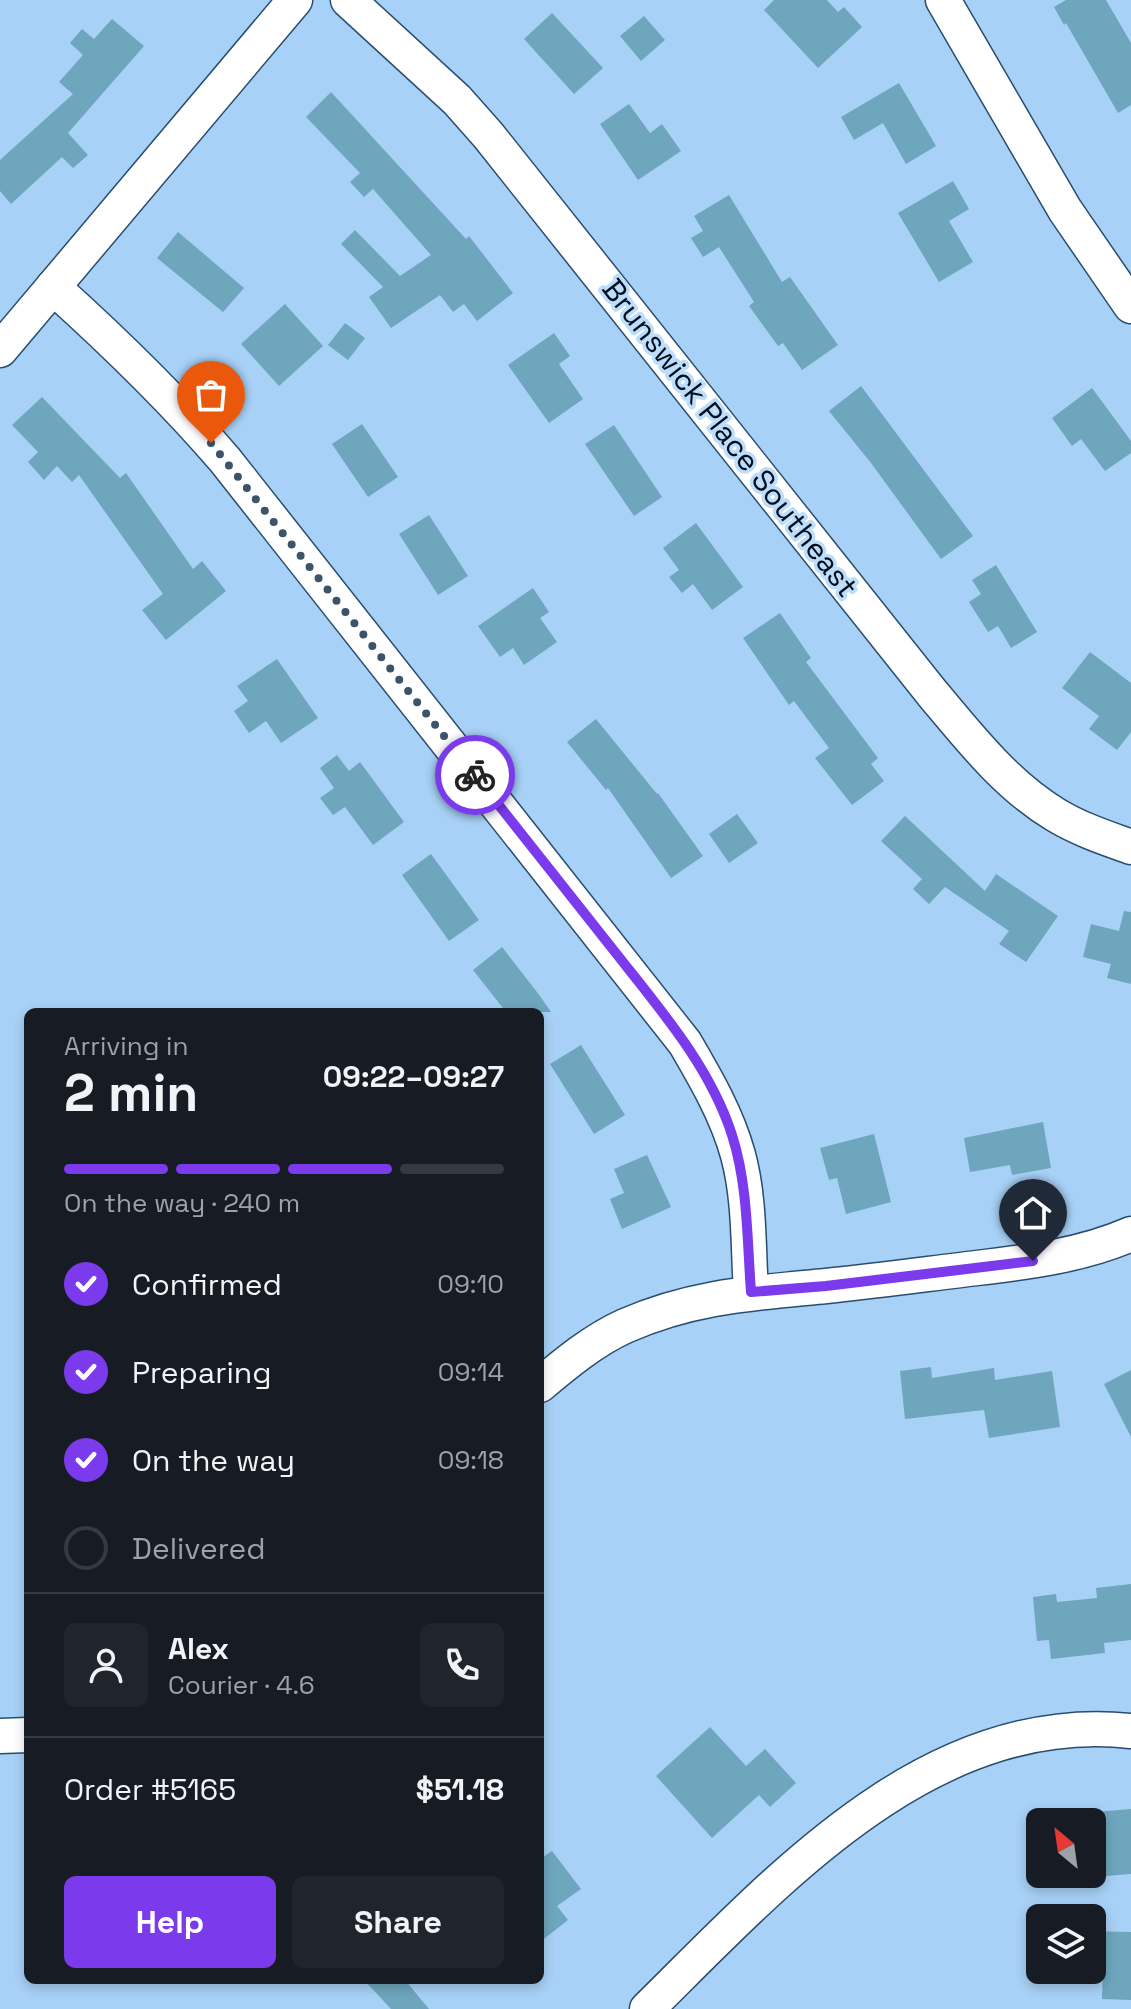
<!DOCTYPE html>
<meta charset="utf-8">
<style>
:root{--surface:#171b24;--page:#20242c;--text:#f1f3f6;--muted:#9ea1a6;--line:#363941;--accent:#7c3aed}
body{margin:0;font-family:"Space Grotesk",sans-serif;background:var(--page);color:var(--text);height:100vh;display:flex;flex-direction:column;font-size:30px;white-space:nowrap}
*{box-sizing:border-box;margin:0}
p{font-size:26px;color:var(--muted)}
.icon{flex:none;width:44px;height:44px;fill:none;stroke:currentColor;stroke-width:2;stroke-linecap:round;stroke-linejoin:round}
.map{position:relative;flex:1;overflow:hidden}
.side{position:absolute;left:24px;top:1008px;width:520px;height:976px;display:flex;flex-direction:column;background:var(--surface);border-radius:12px;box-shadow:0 4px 12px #0003}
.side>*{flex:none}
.needle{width:52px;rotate:331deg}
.tools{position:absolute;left:1026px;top:1808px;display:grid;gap:16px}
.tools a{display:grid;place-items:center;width:80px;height:80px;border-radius:12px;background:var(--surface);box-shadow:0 4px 12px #0003;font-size:40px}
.pin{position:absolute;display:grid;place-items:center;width:68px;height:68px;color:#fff;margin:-82px -34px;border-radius:50% 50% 50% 0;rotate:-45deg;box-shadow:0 0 8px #0007}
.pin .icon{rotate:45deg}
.courier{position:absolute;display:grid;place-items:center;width:80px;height:80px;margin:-40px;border:6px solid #7c3aed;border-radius:50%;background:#fff;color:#222;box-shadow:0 2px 10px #0007}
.summary em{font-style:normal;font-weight:700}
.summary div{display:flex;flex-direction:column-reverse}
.summary{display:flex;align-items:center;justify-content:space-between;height:136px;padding:0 40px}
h1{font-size:52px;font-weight:700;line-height:60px}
.bar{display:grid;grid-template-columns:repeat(4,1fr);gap:12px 8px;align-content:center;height:96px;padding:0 40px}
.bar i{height:10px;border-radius:6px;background:var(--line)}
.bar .on{background:var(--accent)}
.bar p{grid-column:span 4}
.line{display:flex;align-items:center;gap:20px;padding:0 40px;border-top:2px solid var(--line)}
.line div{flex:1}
.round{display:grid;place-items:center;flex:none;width:84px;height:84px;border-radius:12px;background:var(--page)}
ol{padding:0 40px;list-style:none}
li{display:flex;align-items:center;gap:24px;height:88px}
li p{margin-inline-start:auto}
li .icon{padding:8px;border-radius:50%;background:var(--accent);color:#fff;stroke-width:4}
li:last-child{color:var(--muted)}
li i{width:44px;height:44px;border:4px solid var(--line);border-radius:50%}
.primary-button{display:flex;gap:16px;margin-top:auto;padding:16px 40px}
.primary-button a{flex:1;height:92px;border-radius:12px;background:var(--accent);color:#fff;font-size:32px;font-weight:700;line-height:92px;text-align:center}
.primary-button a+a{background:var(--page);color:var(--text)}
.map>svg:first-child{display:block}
.building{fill:#6ea6be}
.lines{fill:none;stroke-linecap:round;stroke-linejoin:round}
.minor-casing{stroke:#294d6d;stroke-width:37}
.minor{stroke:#fff;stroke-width:34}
.done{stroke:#3c5368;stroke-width:8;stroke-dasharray:0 14.4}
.route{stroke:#7c3aed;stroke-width:10}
.labels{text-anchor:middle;stroke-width:7;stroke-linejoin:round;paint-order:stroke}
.street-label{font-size:30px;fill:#020f1b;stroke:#bdddfc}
</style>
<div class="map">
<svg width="1131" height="2009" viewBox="0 0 1131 2009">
<rect width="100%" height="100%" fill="#a8d1f7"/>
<g class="building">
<path d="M774,0H827L838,12L844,7L862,27L818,68L764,10Z"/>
<path d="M1066,0H1106L1131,43V105L1118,113L1066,23L1064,25L1054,7Z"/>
<path d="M552,13L603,68L574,94L524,39Z"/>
<path d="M644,16L665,40L641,61L620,36Z"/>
<path d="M112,19L144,46L68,133L88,155L73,168L62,157L11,204L0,191V160L73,94L59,82L83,55L70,43L82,29L94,39Z"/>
<path d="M899,83L936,146L906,164L883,123L854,140L841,117Z"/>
<path d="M331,92L466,239L469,236L513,293L477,321L464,304L453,312L440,295L391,328L369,297L383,287L341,244L355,230L400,276L431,255L373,189L364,197L350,182L360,173L306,117Z"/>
<path d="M629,104L650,133L662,124L681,151L638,180L600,124Z"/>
<path d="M953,181L969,209L949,221L973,262L939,282L898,213Z"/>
<path d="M729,195L782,282L790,277L838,345L802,370L783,343L778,346L749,306L754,302L719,247L703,257L691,238L703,231L694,216Z"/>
<path d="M178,232L244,288L223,312L157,258Z"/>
<path d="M285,304L323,346L279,386L241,344Z"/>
<path d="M345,323L365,338L348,360L328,345Z"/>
<path d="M554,333L570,356L559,364L583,399L549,423L508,365Z"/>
<path d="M861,386L973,536L941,559L871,463L829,411Z"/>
<path d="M1092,388L1131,441V453L1105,471L1081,439L1072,446L1052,418Z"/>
<path d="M42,397L120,478L126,473L193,569L202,561L226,591L166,640L142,610L163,594L79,475L72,482L57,466L44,480L28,462L38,452L12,425Z"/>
<path d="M362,424L398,477L368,497L332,444Z"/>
<path d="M614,425L662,497L634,516L585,444Z"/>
<path d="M429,515L468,576L438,595L399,534Z"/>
<path d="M696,523L743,587L712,610L693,584L682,593L669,577L679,570L663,548Z"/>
<path d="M996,565L1037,632L1011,648L998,626L988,632L969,602L981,594L972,580Z"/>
<path d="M533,588L549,612L540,618L557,642L524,665L513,648L500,657L478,626Z"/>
<path d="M780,613L811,658L806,662L878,758L871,764L884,781L852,805L815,758L829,748L794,701L789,705L743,638Z"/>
<path d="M1090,652L1131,683V732L1117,750L1089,729L1099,716L1062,688Z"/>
<path d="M277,659L318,718L281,743L266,721L249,733L234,711L248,701L237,686Z"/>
<path d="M596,719L657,794L658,793L703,856L671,878L608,788L606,790L567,742Z"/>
<path d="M337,755L349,771L360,762L404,822L373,845L345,807L333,815L320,798L334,788L320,768Z"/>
<path d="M737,814L758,843L729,863L709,834Z"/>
<path d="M905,816L985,891L996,874L1058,916L1026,962L999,944L1009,931L945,887L929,904L913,889L922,879L881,841Z"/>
<path d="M431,854L479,920L449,941L402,875Z"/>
<path d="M1124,911L1131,912V984L1107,978L1111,964L1083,957L1091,924L1119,931Z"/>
<path d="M502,947L540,996L551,1012H506L473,970Z"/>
<path d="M581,1045L625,1115L594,1134L550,1064Z"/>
<path d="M1043,1122L1051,1168L1012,1175L1010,1165L970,1172L964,1138Z"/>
<path d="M874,1134L891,1202L846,1214L837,1178L829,1180L820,1148Z"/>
<path d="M647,1155L671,1207L622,1229L610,1199L624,1193L614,1169Z"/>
<path d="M931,1367L932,1378L994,1368L995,1380L1052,1371L1060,1427L989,1438L984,1410L905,1419L900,1371Z"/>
<path d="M1131,1370V1437L1104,1384Z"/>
<path d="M1131,1584V1640L1104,1643L1105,1653L1051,1659L1049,1640L1037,1641L1033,1597L1056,1594L1057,1602L1097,1598L1096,1588Z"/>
<path d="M710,1727L746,1766L765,1749L796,1783L770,1807L759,1795L712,1838L656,1776Z"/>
<path d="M1131,1809V1874L1106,1876L1104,1858L1099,1859L1095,1812Z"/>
<path d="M552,1851L581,1889L557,1906L568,1920L540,1942V1859Z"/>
<path d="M1093,1931L1131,1932V2000L1102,1999L1103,1964H1092Z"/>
<path d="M364,1980H405L429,2009H391Z"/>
</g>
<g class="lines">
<g class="minor-casing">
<g id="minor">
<path d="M348,0L457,100L488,135L932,693C969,737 1006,785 1056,815C1079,829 1106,838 1131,847"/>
<path d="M943,0L1065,210L1131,306"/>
<path d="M53,287C114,342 172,398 225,460L685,1043C706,1079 727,1115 738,1155C750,1199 748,1247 751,1292"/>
<path d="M0,350L295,0"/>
<path d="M540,1385C566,1363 594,1340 625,1326C693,1296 754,1293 826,1286C877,1281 927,1274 977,1268C1029,1262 1083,1255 1131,1234"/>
<path d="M0,1736L28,1735"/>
<path d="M647,2009C777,1881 929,1709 1131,1731"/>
</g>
</g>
<use href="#minor" class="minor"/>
</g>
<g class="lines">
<path class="done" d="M211,443L475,775"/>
<path class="route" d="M475,775C522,834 568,893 615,952C659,1008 710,1066 732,1135C748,1185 747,1239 751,1292L826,1286L1033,1261"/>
</g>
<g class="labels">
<g class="street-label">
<text transform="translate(730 438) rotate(52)" y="10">Brunswick Place Southeast</text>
</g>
</g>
</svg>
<div class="tools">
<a><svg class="needle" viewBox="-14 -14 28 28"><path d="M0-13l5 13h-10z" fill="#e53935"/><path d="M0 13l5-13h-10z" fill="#9ea1a6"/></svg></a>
<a><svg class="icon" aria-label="layers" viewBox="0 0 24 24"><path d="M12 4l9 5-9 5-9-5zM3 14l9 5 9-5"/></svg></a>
</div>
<div class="pin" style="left:211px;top:443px;background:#ea580c"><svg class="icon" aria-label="bag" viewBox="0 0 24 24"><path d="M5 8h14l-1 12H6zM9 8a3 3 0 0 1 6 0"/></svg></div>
<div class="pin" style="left:1033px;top:1261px;background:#1f2937"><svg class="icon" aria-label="home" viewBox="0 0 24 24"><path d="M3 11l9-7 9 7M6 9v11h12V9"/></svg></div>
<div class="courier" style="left:475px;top:775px"><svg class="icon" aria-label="bike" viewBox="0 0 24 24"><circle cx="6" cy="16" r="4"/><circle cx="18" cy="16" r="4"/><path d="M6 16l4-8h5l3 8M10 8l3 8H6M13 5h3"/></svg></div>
<section class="side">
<div class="summary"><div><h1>2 min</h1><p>Arriving in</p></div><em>09:22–09:27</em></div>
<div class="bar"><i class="on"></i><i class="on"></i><i class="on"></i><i></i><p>On the way · 240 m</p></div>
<ol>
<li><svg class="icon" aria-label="check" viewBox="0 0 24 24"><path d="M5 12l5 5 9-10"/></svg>Confirmed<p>09:10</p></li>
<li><svg class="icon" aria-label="check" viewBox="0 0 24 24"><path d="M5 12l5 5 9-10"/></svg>Preparing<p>09:14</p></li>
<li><svg class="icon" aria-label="check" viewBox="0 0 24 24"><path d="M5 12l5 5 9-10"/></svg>On the way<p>09:18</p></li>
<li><i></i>Delivered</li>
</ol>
<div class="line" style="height:144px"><a class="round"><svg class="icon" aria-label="person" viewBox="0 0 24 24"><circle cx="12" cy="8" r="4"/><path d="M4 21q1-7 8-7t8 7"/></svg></a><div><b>Alex</b><p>Courier · 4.6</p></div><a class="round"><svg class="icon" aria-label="phone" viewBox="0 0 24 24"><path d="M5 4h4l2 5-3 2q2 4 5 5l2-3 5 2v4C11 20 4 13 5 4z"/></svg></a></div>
<div class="line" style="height:104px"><div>Order #5165</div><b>$51.18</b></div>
<div class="primary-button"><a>Help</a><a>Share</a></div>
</section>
</div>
